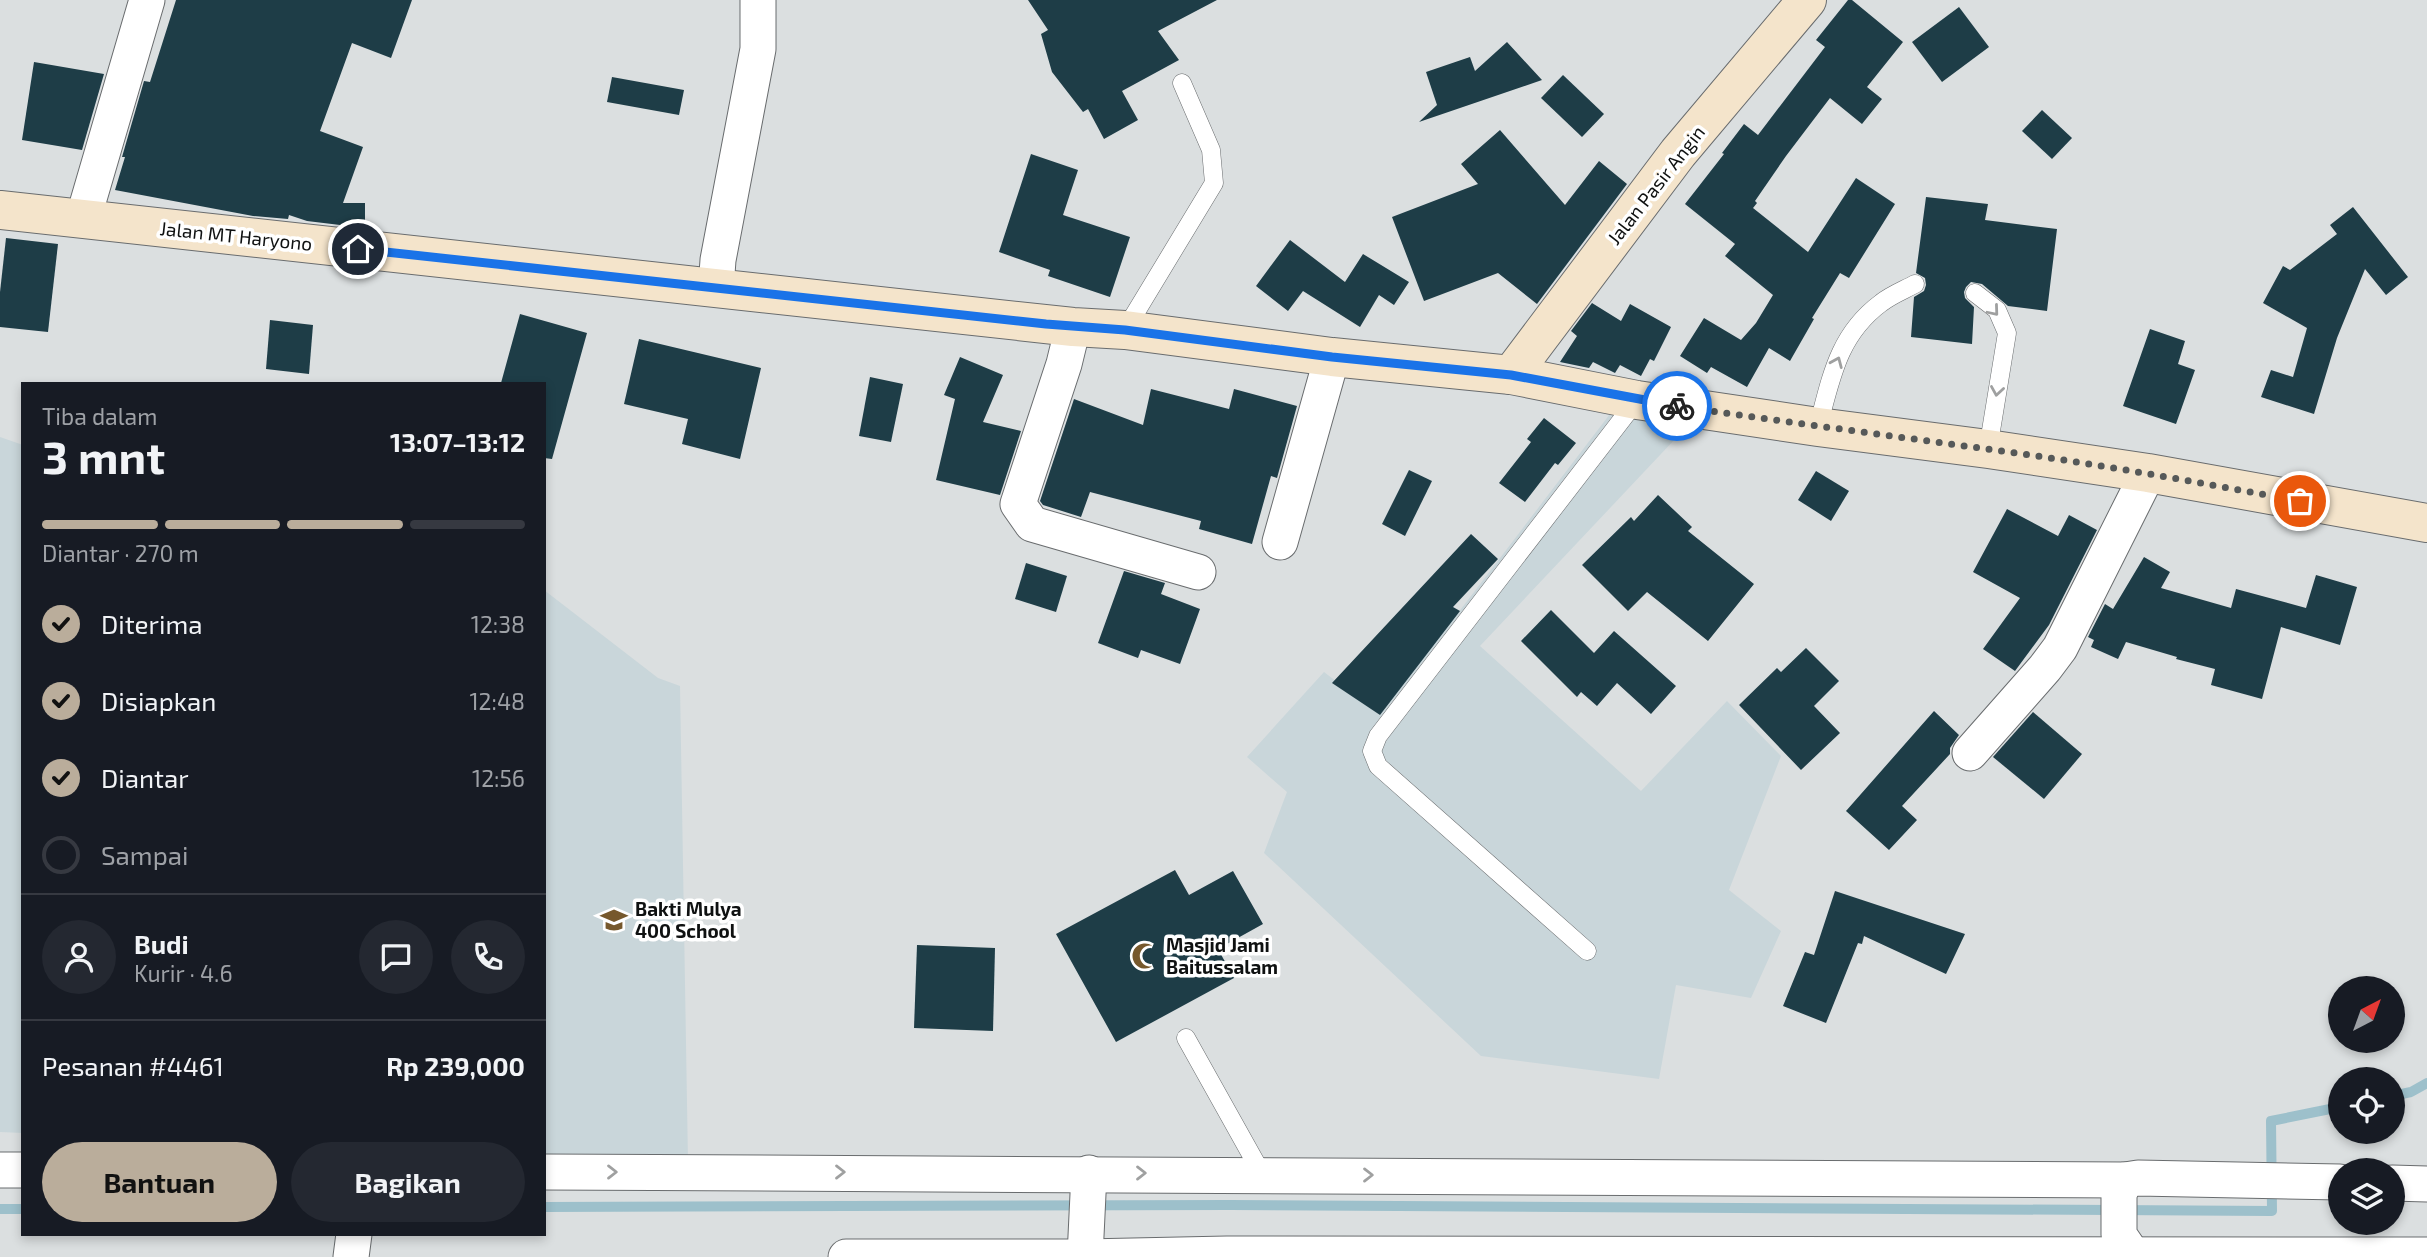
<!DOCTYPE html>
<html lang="id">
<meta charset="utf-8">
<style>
:root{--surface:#171b24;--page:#242831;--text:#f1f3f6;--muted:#9ea1a6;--line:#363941;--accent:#baad9b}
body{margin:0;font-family:"Exo 2",sans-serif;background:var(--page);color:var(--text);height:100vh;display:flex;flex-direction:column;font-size:26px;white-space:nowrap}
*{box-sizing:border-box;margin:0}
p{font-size:23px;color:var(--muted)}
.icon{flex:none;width:38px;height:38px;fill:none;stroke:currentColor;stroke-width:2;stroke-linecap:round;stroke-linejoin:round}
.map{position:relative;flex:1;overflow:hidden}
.details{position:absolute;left:21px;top:382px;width:525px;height:854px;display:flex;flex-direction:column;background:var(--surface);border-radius:0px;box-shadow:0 4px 10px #0003}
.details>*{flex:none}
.needle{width:46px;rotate:41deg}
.tools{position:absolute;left:2328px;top:976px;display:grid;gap:14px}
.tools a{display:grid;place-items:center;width:77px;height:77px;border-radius:50%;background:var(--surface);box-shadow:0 4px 10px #0003;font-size:35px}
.pin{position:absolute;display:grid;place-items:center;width:60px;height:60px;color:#fff;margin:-30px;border:4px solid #fff;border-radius:50%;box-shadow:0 2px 7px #0007}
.courier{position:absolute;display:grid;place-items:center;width:70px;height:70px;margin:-35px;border:5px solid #1a73e8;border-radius:50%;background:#fff;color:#222;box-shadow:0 2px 9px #0007}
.overview em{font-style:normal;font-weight:700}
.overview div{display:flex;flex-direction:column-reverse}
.overview{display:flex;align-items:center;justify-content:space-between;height:119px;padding:0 21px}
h1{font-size:46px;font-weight:700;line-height:52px}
.bar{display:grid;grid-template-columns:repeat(4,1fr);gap:10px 7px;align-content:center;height:84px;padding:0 21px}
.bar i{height:9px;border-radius:5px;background:var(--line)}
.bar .current{background:var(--accent)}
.bar p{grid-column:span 4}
.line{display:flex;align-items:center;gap:18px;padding:0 21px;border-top:2px solid var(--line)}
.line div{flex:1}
.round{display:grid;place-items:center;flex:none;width:74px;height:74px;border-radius:37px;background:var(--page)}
ol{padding:0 21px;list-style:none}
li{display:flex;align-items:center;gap:21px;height:77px}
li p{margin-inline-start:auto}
li .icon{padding:7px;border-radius:50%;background:var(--accent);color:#111;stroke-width:4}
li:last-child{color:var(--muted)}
li i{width:38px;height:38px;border:4px solid var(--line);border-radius:50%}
.primary-button{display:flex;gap:14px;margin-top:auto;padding:14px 21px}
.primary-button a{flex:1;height:80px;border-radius:42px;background:var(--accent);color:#111;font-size:28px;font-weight:700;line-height:80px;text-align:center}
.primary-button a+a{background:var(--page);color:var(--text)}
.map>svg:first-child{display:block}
.built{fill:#c9d6da}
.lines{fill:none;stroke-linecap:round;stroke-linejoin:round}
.stream{stroke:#9dc0cb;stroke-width:10}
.building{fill:#1e3d47}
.lane-casing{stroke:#696c6e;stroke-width:19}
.street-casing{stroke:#696c6e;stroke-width:37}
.secondary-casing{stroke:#696c6e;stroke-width:40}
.lane{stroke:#fff;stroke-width:18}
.street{stroke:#fff;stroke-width:35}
.secondary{stroke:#f4e4cb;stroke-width:38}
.oneway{stroke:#9fa0a0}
.done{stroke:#565959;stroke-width:7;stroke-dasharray:0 12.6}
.route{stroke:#1a73e8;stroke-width:9}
.labels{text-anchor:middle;stroke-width:7;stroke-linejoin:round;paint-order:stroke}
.street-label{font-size:19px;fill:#0f1111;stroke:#fff}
.poi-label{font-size:19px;font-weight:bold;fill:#0f1111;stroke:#fff;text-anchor:start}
</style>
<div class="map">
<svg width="2427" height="1257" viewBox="0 0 2427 1257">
<rect width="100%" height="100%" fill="#dbdfe0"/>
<g class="built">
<path d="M1613,410L1693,420L1480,646L1641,791L1727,701L1781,756L1729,890L1781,931L1751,998L1676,985L1659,1079L1481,1056L1264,853L1287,792L1247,757L1324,672L1380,715Z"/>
<path d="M0,437L23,445V1133L0,1132Z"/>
<path d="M544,590L658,678L680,686L688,1162L544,1154Z"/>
</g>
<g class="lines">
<g class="stream">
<path d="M2392,1096L2411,1092L2427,1083"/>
<path d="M544,1207L1230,1205L2272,1211L2271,1121L2340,1107"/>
<path d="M0,1209H23"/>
</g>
</g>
<g class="building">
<path d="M176,0H412L391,58L352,43L320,131L363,147L343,203H365V228L307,221L289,215L288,219L253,216L115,190L125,157H122L144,81L150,82Z"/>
<path d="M1028,0H1217L1158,31L1179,60L1122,91L1138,120L1104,139L1088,109L1083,112L1052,72L1041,34L1048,30Z"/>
<path d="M1848,0H1852L1903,42L1867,87L1882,99L1862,124L1830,98L1786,156L1755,201L1757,203L1753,208L1808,252L1856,178L1895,204L1849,278L1840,273L1812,318L1814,319L1790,361L1769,348L1747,387L1711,367L1707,373L1680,356L1704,318L1741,340L1756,323L1773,295L1725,256L1735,244L1685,204L1724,154L1722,153L1744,124L1758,135L1825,47L1816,40Z"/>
<path d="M1959,7L1989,47L1942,82L1912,42Z"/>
<path d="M1507,42L1542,80L1419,122L1437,105L1426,72L1470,57L1475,71Z"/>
<path d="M34,62L104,74L82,150L22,140Z"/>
<path d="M1563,75L1604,114L1582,137L1541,98Z"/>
<path d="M612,77L684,90L679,115L607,102Z"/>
<path d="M2042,110L2072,138L2052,159L2022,131Z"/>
<path d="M1500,130L1565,205L1599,161L1627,184L1537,304L1498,273L1424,301L1392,217L1478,184L1461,164Z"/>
<path d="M1031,154L1078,170L1063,215L1130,237L1110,297L1048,276L1050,270L999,252Z"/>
<path d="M1926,197L1988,204L1985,220L2057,229L2047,311L2008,306L1982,284L1971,282L1966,287L1964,292L1965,298L1974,307L1972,344L1911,337L1914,297L1924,291L1926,285L1925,278L1916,273Z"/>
<path d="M2353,207L2408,277L2386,295L2365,269L2337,338L2314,414L2261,397L2271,370L2293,377L2307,328L2263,303L2283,266L2290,270L2337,234L2330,225Z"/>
<path d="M6,238L58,244L48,332L0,327V292Z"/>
<path d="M1290,240L1345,282L1363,254L1409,282L1394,305L1379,295L1360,327L1303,291L1288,311L1256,286Z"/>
<path d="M1592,303L1621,321L1630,304L1671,327L1654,361L1650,359L1641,376L1620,365L1615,373L1593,362L1589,368L1560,362L1577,336L1571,331Z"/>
<path d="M520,314L587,333L552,459L544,458V383H501Z"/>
<path d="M270,320L313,325L309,374L266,369Z"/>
<path d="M2150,329L2185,341L2178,364L2195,370L2176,424L2123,406Z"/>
<path d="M639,339L761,368L740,459L682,444L688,419L624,404Z"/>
<path d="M960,357L1003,375L983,422L1021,431L1000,495L936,480L955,399L944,395Z"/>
<path d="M870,377L903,384L891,442L859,436Z"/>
<path d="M1151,389L1229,409L1234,389L1297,406L1277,478L1271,476L1252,544L1199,529L1201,521L1090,492L1081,517L1043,505L1040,501L1074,399L1143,425Z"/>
<path d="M1544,418L1576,443L1558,465L1555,463L1525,502L1499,483L1531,442L1527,439Z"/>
<path d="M1409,470L1432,481L1405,536L1382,524Z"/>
<path d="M1816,471L1849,491L1831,521L1798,500Z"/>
<path d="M1658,495L1692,527L1688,531L1754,584L1708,641L1647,592L1628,611L1582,565L1631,517L1634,521Z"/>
<path d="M2007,509L2058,536L2069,515L2097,530L2049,625L2015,671L1983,649L2020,598L1973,572Z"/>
<path d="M1471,534L1498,559L1453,607L1460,611L1380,715L1332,683Z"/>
<path d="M2144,557L2170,572L2161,588L2231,608L2236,589L2306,608L2316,575L2357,587L2340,645L2281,627L2262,699L2211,685L2215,669L2176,659L2177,657L2126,642L2118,659L2091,647L2094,640L2088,637L2105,604L2113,609Z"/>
<path d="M1026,563L1067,576L1056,612L1015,599Z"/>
<path d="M1124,571L1165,583L1161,594L1200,609L1180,664L1141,650L1138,658L1098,643Z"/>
<path d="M1551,610L1594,653L1614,631L1676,686L1651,714L1617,683L1597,706L1581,692L1577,697L1521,641Z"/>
<path d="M1806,648L1839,681L1814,706L1840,733L1801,770L1739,705L1777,668L1781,672Z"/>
<path d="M1934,711L1959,735L1950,748V754L1902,806L1917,820L1889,850L1846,811Z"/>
<path d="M2033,712L2082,754L2044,799L1993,757Z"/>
<path d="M1175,870L1189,895L1233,871L1263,924L1218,949L1234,978L1116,1042L1056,934Z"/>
<path d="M1835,891L1965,934L1946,974L1864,936L1862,944L1858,943L1826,1023L1783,1006L1805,952L1814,955Z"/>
<path d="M917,945L995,948L993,1031L914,1028Z"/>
</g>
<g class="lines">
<g class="lane-casing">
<g id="lane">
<path d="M1975,293L1997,310L2007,333L1988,449"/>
<path d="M1125,330L1214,183L1211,150L1182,83"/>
<path d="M1818,427C1831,378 1838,335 1881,303C1891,295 1904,290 1915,284"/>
<path d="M1587,951L1378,766L1372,751L1378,736L1637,400"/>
<path d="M1186,1038L1262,1174"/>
</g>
</g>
<g class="street-casing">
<g id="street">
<path d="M83,219L147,0"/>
<path d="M716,288L718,260L758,49V0"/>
<path d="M1073,327L1064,364L1018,504L1032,524L1198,572"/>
<path d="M1280,542L1332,357"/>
<path d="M1970,753L2045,668L2060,648L2148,473"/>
<path d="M0,1170H23"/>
<path d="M544,1172L2125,1180L2138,1178L2340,1182"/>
<path d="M2125,1180L2119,1194V1235L2132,1254"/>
<path d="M2392,1183L2427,1184"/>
<path d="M351,1257L354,1234"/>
<path d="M846,1257H1085L1227,1254L2427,1255"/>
<path d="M1085,1257L1089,1173"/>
</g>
</g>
<g class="secondary-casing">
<g id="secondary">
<path d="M0,210L1073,327L1125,330L1332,357L1511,375L1637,400L1818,427L1988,449L2148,473L2427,523"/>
<path d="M1511,375L1678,153L1807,0"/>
</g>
</g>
<use href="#lane" class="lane"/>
<use href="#street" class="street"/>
<use href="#secondary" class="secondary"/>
</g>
<defs><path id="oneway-chevron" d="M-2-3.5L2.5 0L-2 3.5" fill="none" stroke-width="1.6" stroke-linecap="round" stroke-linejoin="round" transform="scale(1.75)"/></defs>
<g class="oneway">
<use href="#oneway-chevron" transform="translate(1994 311) rotate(50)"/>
<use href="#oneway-chevron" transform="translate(1837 362) rotate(-67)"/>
<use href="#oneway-chevron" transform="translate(1997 391) rotate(99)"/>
<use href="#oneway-chevron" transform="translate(612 1172)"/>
<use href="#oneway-chevron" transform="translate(840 1172)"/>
<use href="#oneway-chevron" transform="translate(1141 1173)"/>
<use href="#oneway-chevron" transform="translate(1368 1175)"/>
</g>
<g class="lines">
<path class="done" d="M1677,406C1780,421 1884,435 1987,449C2092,463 2196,482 2300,501"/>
<path class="route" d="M358,249L1046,324L1125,330L1332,357L1511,375L1677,406"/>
</g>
<defs>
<g id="school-bare" transform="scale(2.1)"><path d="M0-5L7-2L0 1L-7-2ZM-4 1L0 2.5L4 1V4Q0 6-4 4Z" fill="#76582c" stroke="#fff" stroke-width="2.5" paint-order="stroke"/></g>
<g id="mosque-bare" transform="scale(2.1)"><path d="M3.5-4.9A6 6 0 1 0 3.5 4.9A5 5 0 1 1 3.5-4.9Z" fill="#76582c" stroke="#fff" stroke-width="2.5" paint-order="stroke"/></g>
</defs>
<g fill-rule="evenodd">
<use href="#school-bare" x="614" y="920"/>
<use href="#mosque-bare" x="1145" y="956"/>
</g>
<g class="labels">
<g class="street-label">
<text transform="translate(1656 185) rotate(-52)" y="7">Jalan Pasir Angin</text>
<text transform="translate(236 236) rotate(6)" y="7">Jalan MT Haryono</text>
</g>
<g class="poi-label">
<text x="635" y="916">Bakti Mulya<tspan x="635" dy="22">400 School</tspan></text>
<text x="1166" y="952">Masjid Jami<tspan x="1166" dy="22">Baitussalam</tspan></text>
</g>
</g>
</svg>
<div class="tools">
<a><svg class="needle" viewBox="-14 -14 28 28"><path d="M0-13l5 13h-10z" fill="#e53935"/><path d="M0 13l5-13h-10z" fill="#9ea1a6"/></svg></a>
<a><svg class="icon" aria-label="locate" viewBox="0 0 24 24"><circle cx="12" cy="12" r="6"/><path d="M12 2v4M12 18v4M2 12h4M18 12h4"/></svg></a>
<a><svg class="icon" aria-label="layers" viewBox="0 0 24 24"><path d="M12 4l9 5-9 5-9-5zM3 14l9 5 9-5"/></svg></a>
</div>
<div class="pin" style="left:2300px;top:501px;background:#ea580c"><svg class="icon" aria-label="bag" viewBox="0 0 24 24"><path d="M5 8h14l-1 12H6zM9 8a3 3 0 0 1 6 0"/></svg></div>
<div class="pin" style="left:358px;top:249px;background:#1f2937"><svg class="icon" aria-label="home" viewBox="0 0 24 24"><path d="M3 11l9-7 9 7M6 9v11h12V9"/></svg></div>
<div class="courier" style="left:1677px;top:406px"><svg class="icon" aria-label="bike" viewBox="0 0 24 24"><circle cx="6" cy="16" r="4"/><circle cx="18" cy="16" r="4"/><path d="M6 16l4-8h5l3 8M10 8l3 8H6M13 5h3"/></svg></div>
<section class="details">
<div class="overview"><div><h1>3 mnt</h1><p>Tiba dalam</p></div><em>13:07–13:12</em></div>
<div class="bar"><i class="current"></i><i class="current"></i><i class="current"></i><i></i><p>Diantar · 270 m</p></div>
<ol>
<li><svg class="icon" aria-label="check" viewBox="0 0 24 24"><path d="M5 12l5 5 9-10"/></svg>Diterima<p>12:38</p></li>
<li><svg class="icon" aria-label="check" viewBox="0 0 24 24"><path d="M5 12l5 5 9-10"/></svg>Disiapkan<p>12:48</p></li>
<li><svg class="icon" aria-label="check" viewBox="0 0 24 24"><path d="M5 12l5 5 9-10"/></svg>Diantar<p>12:56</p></li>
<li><i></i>Sampai</li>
</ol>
<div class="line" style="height:126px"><a class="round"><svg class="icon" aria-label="person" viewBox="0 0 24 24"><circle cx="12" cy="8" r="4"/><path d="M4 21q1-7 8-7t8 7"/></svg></a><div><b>Budi</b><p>Kurir · 4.6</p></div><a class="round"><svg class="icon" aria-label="chat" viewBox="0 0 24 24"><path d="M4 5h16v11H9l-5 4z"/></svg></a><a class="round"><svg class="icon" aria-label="phone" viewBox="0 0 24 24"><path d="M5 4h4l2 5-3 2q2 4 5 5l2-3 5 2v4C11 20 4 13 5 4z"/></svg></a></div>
<div class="line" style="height:91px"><div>Pesanan #4461</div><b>Rp 239,000</b></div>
<div class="primary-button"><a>Bantuan</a><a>Bagikan</a></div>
</section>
</div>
